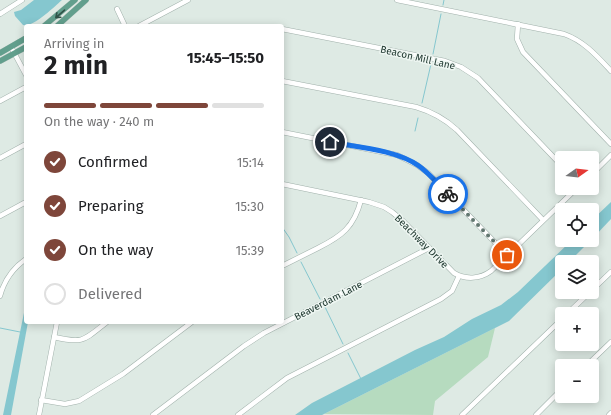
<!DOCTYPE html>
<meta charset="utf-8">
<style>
:root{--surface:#fff;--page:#f6f6f6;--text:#202124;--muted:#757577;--line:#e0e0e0;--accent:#7e463a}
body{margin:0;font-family:"Fira Sans",sans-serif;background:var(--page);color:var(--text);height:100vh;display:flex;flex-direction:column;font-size:15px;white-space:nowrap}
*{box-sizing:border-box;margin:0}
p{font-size:13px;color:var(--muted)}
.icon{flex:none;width:22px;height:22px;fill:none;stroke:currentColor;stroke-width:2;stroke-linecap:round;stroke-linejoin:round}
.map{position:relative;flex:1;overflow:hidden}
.details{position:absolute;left:24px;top:24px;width:260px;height:300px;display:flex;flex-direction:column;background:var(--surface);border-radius:4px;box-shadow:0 2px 10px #0003}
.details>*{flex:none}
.needle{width:26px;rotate:76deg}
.buttons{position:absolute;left:555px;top:151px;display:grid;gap:8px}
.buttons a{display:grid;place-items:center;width:44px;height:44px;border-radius:4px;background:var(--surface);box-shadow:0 2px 10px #0003;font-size:20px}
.pin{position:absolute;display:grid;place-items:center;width:34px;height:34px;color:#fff;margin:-17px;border:2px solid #fff;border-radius:50%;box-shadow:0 1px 4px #0007}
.courier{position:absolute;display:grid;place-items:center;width:40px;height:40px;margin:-20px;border:3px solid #1a73e8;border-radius:50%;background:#fff;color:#222;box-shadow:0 1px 5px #0007}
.headline em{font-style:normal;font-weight:700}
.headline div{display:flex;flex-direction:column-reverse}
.headline{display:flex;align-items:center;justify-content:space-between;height:68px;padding:0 20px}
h1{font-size:26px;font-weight:700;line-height:30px}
.bar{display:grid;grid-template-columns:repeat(4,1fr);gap:6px 4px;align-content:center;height:48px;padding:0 20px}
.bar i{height:5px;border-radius:3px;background:var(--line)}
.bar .active{background:var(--accent)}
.bar p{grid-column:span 4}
ol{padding:0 20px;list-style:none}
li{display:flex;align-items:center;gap:12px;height:44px}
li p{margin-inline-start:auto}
li .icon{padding:4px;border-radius:50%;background:var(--accent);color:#fff;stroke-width:4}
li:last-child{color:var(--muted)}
li i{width:22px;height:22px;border:2px solid var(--line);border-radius:50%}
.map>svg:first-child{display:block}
.green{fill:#b6dbbf}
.water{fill:#85c7cf}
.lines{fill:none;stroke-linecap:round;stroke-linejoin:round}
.stream{stroke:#85c7cf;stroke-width:1}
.minor-casing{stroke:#a1b1ab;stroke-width:5.5}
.major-casing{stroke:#bcc4c1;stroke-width:6}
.minor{stroke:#fff;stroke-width:4.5}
.major{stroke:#629f8d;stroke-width:5.5}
.oneway{stroke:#305248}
.done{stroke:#627770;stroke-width:4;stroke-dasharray:0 7.2}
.route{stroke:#1a73e8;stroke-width:5}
.labels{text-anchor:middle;stroke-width:3;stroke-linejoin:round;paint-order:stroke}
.street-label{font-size:10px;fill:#203931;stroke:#eef6f2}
</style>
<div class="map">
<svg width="611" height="415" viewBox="0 0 611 415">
<rect width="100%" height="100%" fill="#deeae4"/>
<path class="green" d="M495,328L488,357L435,401L433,415L324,414Z"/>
<g class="water">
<path d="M34,0H62C54,7 33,28 23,25L15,16L14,12L21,10Z"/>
<path d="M611,202V219L592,239V220Z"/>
<path d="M572,240H591L569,262H562V269L509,321L322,415H295L312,403L415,350L444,337L472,319L501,305L518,292Z"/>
<path d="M26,303V322H28L11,415H3Z"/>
</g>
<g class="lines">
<g class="stream">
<path d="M443,5L444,0"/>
<path d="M433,54L441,14"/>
<path d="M422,103L431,64"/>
<path d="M415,131L418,118"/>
<path d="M282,227L289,237L297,253"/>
<path d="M301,262L320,299"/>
<path d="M325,307L343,344"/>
<path d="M0,328L20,332"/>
<path d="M348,353L361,379"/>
</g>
<g class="minor-casing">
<g id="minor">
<path d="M397,0L564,34C584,41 597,56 611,71"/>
<path d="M117,9L125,26"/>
<path d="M0,14L22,0"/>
<path d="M518,24L517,39L523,52L611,144"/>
<path d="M139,26L188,0"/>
<path d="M282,29L445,61L461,67L478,78L562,166"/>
<path d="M11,47L26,75"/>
<path d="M282,81L416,107C433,112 445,119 457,130L543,220"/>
<path d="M0,101L26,87"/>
<path d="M282,132L397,155L417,165L428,173L507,255"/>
<path d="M0,158L26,144"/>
<path d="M592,174L611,155"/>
<path d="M282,184L369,202L384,207L392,212L403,221L454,273C466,280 480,279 491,271L577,188"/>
<path d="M0,216L26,202"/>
<path d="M282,266C294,260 306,254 318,248C342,236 354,227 361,200"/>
<path d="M592,290L611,272"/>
<path d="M0,296C4,281 13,268 26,259"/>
<path d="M567,314L590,292"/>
<path d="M54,337C84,344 84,340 107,322"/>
<path d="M586,366L611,342"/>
<path d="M41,400L65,404L79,401L123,374L192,322"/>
<path d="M39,415L57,322"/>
<path d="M153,415L244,346L264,333L429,248"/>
<path d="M238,415L287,378L441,299L452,291L459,276"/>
<path d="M462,415L562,319"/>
<path d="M536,415L562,389"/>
<path d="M609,415L611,413"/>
</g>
</g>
<g class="major-casing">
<g id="major">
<path d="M44,26L75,0"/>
<path d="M57,26L86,0"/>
<path d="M0,53L26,38"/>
<path d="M0,61L26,47"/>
</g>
</g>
<use href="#minor" class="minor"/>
<use href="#major" class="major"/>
</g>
<defs><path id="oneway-shaft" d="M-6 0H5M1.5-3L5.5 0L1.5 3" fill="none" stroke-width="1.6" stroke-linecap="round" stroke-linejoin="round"/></defs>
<use class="oneway" href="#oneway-shaft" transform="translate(60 14) rotate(139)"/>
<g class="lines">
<path class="done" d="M448,194L507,255"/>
<path class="route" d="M330,142C357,147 397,150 419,166C430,174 439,185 448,194"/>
</g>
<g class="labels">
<g class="street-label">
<text transform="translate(418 57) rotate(13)" y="4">Beacon Mill Lane</text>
<text transform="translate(422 241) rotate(45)" y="4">Beachway Drive</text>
<text transform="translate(328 300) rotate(-27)" y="4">Beaverdam Lane</text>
</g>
</g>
</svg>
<div class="buttons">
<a><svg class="needle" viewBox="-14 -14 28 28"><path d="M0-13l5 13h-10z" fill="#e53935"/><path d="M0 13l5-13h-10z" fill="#757577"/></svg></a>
<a><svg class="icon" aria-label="locate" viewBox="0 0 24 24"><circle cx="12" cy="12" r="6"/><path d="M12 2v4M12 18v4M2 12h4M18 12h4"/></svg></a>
<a><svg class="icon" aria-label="layers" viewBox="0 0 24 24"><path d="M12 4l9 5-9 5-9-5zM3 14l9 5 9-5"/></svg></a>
<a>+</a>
<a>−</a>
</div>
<div class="pin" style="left:507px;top:255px;background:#ea580c"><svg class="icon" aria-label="bag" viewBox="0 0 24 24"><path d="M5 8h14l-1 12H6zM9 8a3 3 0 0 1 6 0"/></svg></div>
<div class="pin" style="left:330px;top:142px;background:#1f2937"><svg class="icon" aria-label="home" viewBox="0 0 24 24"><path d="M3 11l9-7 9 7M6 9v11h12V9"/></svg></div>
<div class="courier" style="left:448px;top:194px"><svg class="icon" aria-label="bike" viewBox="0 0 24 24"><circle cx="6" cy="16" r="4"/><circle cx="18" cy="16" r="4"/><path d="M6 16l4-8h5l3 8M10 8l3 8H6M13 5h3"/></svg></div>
<section class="details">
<div class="headline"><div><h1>2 min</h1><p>Arriving in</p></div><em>15:45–15:50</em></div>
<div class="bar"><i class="active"></i><i class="active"></i><i class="active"></i><i></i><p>On the way · 240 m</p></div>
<ol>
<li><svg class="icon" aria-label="check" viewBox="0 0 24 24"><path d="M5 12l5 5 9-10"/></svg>Confirmed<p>15:14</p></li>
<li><svg class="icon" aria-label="check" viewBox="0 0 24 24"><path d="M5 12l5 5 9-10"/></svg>Preparing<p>15:30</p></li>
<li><svg class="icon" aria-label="check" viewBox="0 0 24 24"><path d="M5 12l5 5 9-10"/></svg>On the way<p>15:39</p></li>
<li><i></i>Delivered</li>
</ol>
</section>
</div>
